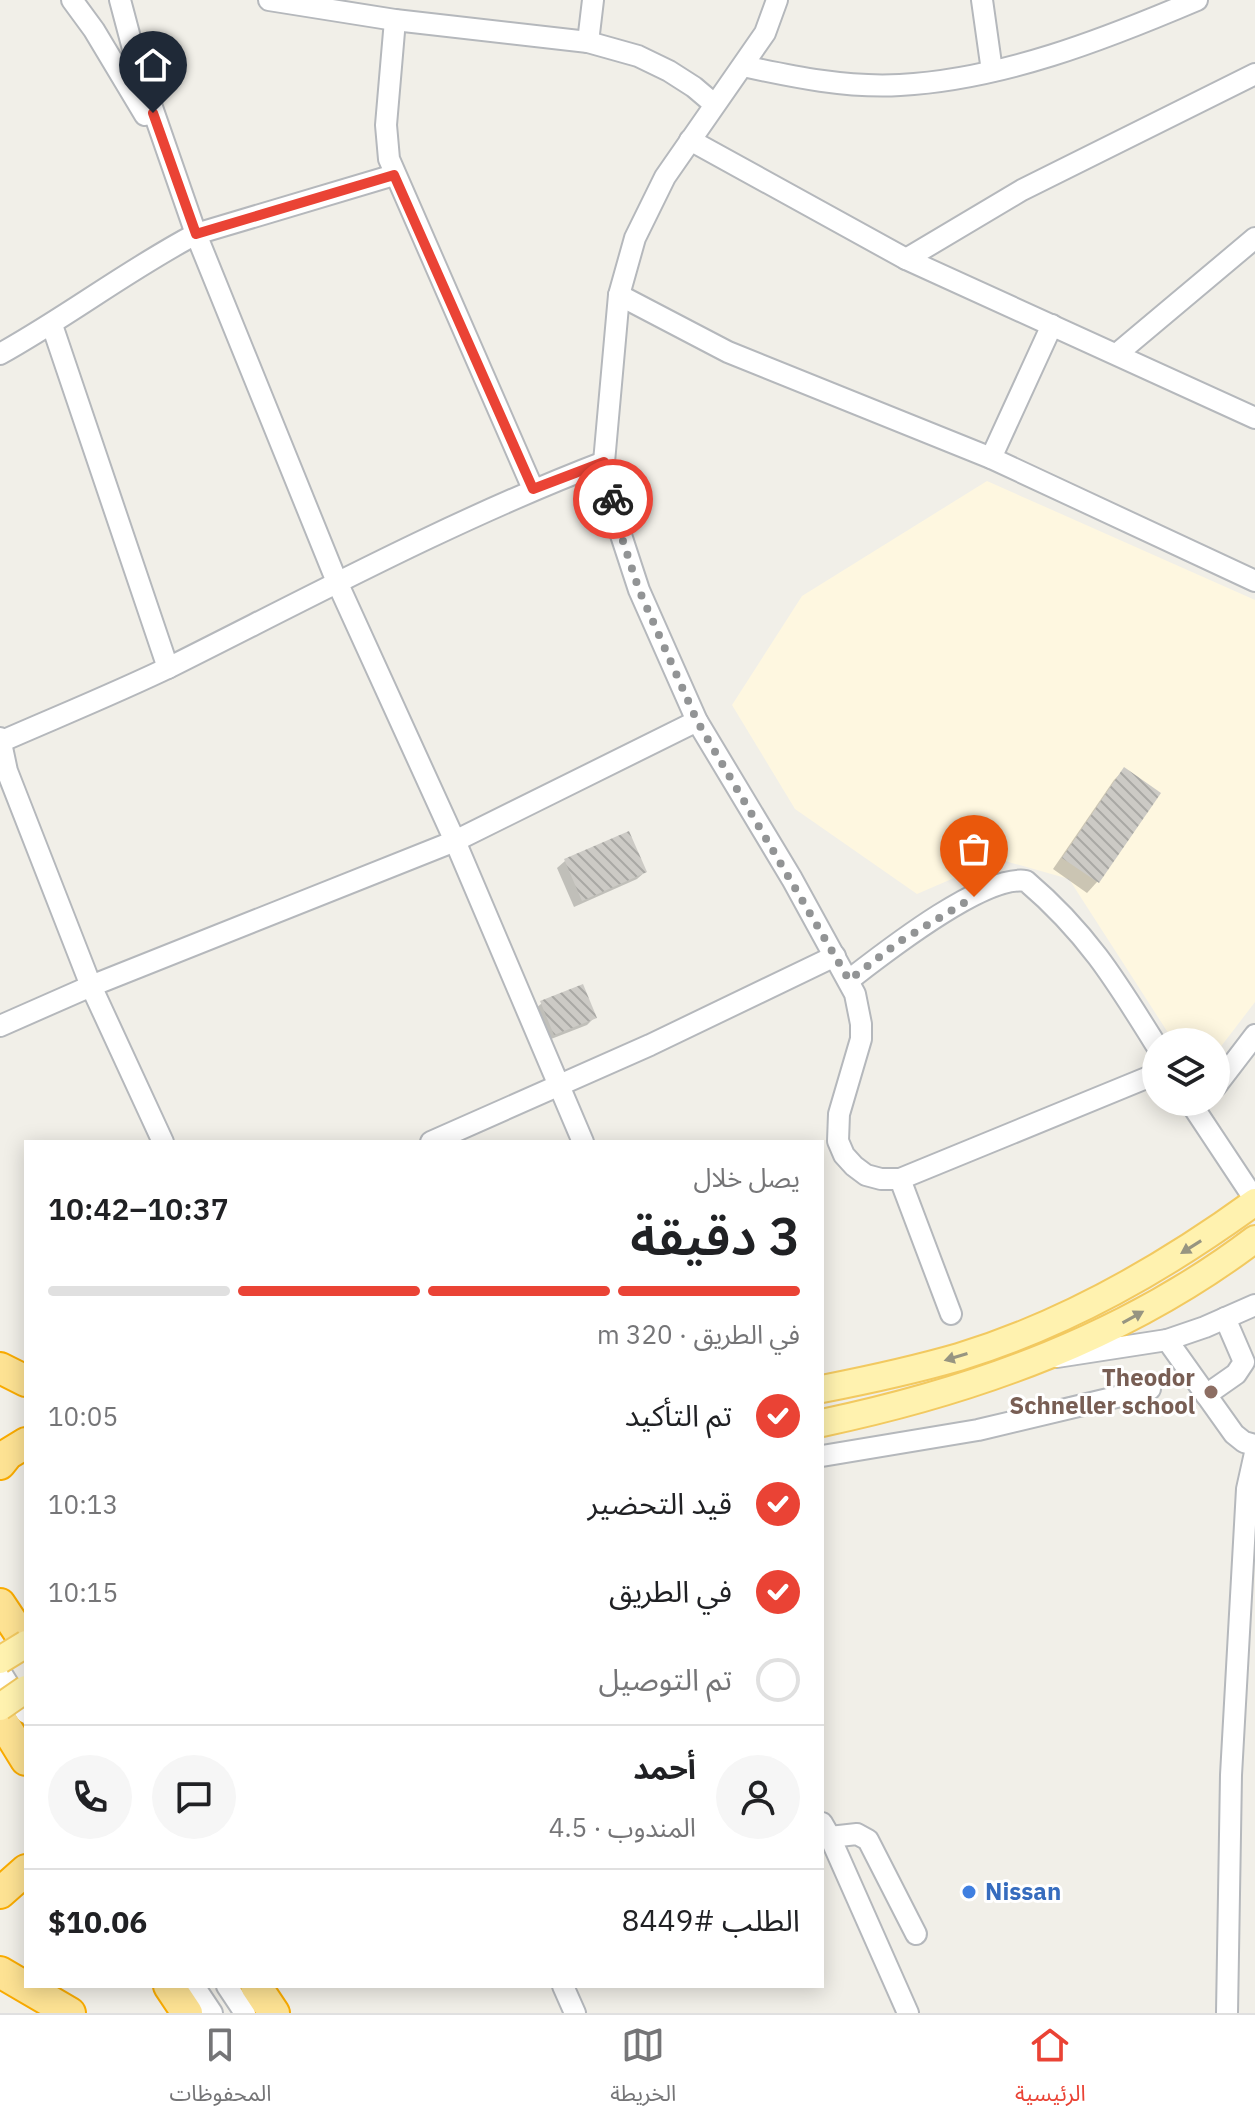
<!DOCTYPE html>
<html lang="ar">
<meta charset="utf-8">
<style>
:root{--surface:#fff;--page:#f6f6f6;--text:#202124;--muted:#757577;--line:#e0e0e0;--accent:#ea4335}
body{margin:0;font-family:"IBM Plex Sans","Noto Sans Arabic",sans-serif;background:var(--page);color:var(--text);direction:rtl;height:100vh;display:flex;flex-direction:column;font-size:30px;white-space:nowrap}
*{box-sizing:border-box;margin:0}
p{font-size:26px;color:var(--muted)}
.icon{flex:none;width:44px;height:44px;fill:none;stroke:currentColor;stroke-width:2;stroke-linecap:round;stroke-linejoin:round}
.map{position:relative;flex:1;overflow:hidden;direction:ltr}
.side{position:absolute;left:24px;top:1140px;width:800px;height:848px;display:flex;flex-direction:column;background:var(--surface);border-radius:0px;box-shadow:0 4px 20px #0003;direction:rtl}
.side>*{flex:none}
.fabs{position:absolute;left:1142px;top:1028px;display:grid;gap:16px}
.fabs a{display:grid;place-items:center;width:88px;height:88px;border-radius:50%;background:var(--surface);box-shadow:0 4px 20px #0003;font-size:40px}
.pin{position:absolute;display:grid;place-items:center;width:68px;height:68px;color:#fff;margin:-82px -34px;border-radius:50% 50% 50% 0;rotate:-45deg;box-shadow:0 0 8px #0007}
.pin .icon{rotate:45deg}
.courier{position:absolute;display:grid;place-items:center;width:80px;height:80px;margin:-40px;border:6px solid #ea4335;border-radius:50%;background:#fff;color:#222;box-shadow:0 2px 10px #0007}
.summary em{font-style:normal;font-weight:600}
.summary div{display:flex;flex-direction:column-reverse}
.summary{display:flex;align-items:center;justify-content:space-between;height:136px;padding:0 24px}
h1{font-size:52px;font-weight:600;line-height:60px}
.bar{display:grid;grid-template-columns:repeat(4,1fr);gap:12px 8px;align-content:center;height:96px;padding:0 24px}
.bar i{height:10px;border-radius:6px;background:var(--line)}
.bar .active{background:var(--accent)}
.bar p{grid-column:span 4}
.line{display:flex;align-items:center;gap:20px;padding:0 24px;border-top:2px solid var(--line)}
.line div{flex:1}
.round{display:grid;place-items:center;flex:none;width:84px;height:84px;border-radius:42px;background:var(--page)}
ol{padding:0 24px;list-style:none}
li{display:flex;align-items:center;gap:24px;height:88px}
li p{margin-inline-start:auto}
li .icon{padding:8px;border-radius:50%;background:var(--accent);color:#fff;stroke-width:4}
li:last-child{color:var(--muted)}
li i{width:44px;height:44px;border:4px solid var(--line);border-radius:50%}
.tabs{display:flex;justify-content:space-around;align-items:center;height:112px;border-top:2px solid var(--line);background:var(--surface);font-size:22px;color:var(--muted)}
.tabs a{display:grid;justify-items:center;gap:4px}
.tabs .active{color:var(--accent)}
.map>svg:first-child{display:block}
.commercial{fill:#fef7e0}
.shadow{fill:#0003}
.building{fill:url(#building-back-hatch)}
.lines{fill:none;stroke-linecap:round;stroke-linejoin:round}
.minor-casing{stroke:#b5b8bc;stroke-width:24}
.major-casing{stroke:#f2c960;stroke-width:30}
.highway-casing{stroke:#f9ab00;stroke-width:34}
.minor{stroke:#fff;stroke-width:20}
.major{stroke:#fff2af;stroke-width:26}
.highway{stroke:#fde293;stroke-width:30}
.major-bridge-casing{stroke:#f2c960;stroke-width:30;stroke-linecap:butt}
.major-bridge{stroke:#fff2af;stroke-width:26}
.oneway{fill:#979581}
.done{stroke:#929495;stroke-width:8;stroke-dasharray:0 14.4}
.route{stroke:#ea4335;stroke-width:10}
.education-dot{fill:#8d6e63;stroke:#fff;stroke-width:3}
.shop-dot{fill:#3f7fe0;stroke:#fff;stroke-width:3}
.labels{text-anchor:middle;stroke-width:6;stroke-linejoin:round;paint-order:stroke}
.education-label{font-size:24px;font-weight:bold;fill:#785e54;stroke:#fff;text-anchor:end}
.shop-label{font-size:24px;font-weight:bold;fill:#366cbe;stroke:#fff;text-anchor:start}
</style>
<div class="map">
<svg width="1255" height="2013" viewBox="0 0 1255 2013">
<defs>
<pattern id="building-back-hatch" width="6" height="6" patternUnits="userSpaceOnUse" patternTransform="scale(2)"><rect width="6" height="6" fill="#cccac5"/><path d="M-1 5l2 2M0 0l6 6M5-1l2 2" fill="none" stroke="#a9a8a4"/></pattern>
</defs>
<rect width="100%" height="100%" fill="#f1efe8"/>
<path class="commercial" d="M987,481L1255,600V1002L1216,1053V1042H1174L1069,879L998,859L917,894L795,809L732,705L802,596Z"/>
<g class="shadow">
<path d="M1124,770L1158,793L1097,882L1087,893L1053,869L1114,780Z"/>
<path d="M628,833L645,872L637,879L574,907L557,868L565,861Z"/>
<path d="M542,1003L595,1017L587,1025L546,1041L534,1010Z"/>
</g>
<g class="building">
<path d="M1124,767L1161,793L1099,883L1062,858Z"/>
<path d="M629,831L647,872L582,901L564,859Z"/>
<path d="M583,984L597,1018L554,1035L540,1001Z"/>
</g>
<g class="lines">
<g class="minor-casing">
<g id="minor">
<path d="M72,0L94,30L145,115"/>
<path d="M120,0L137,64L196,234L337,582L455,841L583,1142"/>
<path d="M269,0L395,20L588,42L638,56L669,71L694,87L714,104"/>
<path d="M777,0L765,33L665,177L635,238L619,295L604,462L621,535L639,590L697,721L792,879L855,994L861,1024V1039L839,1114L838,1141L844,1155L854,1166L866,1175L881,1179H900L1156,1074"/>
<path d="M982,0L992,71"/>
<path d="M395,20L386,125L389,159L533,489"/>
<path d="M588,42L593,0"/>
<path d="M743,66C794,77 847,88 900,85C1003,79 1103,40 1197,0"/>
<path d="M690,140L906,259L1255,418"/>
<path d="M906,259L1022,190L1255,74"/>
<path d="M619,295L728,352L991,458L1255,581"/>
<path d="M52,325L168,668"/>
<path d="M1118,353L1255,238"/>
<path d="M0,354C67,317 129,269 196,234L394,175"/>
<path d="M991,458L1052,325"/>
<path d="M0,738L7,771L91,986L163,1142"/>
<path d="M0,742C57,717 116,693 172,666C314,595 455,519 604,462"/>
<path d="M849,980C884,953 984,874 1026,881C1086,932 1115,979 1156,1045"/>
<path d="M0,1026L91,986L455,841L697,721"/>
<path d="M1216,1086L1255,1035"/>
<path d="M1190,1102L1255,1200"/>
<path d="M431,1142L650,1045L835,956"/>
<path d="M900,1179L951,1314"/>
<path d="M1167,1340L1234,1434L1244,1442L1255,1445"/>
<path d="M1057,1357L1167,1340L1205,1327L1255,1305"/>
<path d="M1206,1395L1236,1374L1244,1362L1225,1318"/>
<path d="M822,1456L978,1430L1150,1389"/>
<path d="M0,1671L26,1713"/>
<path d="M822,1823L830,1837L908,2013"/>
<path d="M830,1837L857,1834L868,1840L916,1934"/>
<path d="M194,1986L212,2013"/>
<path d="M227,1986L245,2013"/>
<path d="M563,1986L575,2013"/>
<path d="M1227,2013L1231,1775L1247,1489L1255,1453"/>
</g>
</g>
<g class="major-casing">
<g id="major">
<path d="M822,1389C868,1380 914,1370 959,1357C1067,1324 1164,1268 1255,1202"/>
<path d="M822,1423C978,1390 1127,1336 1255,1239"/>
</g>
</g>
<g class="highway-casing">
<g id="highway">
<path d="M0,1368L26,1381"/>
<path d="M0,1464L8,1454L26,1443"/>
<path d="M0,1604L26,1643"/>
<path d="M0,1718L26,1760"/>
<path d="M0,1893L26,1870"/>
<path d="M0,1972L70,2013"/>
<path d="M169,1986L187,2013"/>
<path d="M256,1986L274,2013"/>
</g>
</g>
<use href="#minor" class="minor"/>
<use href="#major" class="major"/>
<use href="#highway" class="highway"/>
<g class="major-bridge-casing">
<g id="major-bridge">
<path d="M0,1660L26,1644"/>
<path d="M0,1707L26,1689"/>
</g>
</g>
<use href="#major-bridge" class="major-bridge"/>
</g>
<defs><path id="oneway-solid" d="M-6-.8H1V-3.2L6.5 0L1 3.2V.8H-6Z" transform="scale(2)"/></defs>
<g class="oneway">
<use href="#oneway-solid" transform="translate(1191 1247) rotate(148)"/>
<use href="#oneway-solid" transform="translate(1133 1317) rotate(-29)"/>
<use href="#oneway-solid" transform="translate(956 1357) rotate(163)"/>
</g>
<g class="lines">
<path class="done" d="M613,499L621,535L639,590L697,721L849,980L899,942L974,897"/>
<path class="route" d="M153,113L196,234L394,175L533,489L604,462L613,499"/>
</g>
<circle class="education-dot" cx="1211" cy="1392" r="8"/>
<circle class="shop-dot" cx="969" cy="1892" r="8"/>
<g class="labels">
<g class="education-label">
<text x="1195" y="1386">Theodor<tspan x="1195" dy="28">Schneller school</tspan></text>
</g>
<g class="shop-label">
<text x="985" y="1900">Nissan</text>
</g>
</g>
</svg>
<div class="fabs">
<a><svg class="icon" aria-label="layers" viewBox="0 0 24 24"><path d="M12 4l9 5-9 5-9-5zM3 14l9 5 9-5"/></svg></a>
</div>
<div class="pin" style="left:974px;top:897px;background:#ea580c"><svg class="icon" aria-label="bag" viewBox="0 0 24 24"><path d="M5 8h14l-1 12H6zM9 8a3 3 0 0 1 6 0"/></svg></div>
<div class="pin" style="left:153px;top:113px;background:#1f2937"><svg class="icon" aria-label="home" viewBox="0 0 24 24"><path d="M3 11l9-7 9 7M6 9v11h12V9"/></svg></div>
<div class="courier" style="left:613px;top:499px"><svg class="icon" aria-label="bike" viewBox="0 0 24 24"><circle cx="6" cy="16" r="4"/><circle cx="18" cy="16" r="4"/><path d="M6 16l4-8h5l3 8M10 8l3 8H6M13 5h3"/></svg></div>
<section class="side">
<div class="summary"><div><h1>3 دقيقة</h1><p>يصل خلال</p></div><em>10:37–10:42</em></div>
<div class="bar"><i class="active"></i><i class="active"></i><i class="active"></i><i></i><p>في الطريق · 320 m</p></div>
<ol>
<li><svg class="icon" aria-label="check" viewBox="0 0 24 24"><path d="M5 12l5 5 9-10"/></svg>تم التأكيد<p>10:05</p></li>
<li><svg class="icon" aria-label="check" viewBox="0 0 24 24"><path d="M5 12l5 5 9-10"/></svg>قيد التحضير<p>10:13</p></li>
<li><svg class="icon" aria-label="check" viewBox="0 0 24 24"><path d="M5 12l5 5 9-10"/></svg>في الطريق<p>10:15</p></li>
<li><i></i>تم التوصيل</li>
</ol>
<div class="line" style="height:144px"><a class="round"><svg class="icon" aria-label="person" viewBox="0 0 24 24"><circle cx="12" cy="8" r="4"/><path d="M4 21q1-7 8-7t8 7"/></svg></a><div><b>أحمد</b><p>المندوب · 4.5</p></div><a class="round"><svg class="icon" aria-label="chat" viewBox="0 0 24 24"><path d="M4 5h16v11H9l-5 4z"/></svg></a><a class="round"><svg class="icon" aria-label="phone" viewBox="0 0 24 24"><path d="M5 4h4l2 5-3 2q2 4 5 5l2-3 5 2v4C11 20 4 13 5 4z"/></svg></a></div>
<div class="line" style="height:104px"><div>الطلب #8449</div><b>$10.06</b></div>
</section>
</div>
<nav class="tabs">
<a class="active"><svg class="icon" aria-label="home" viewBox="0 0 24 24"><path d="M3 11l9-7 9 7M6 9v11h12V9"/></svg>الرئيسية</a>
<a><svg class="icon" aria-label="map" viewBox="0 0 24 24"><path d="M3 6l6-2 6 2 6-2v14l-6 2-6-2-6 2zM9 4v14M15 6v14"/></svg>الخريطة</a>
<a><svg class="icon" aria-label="saved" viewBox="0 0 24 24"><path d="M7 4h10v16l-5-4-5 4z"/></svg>المحفوظات</a>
</nav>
